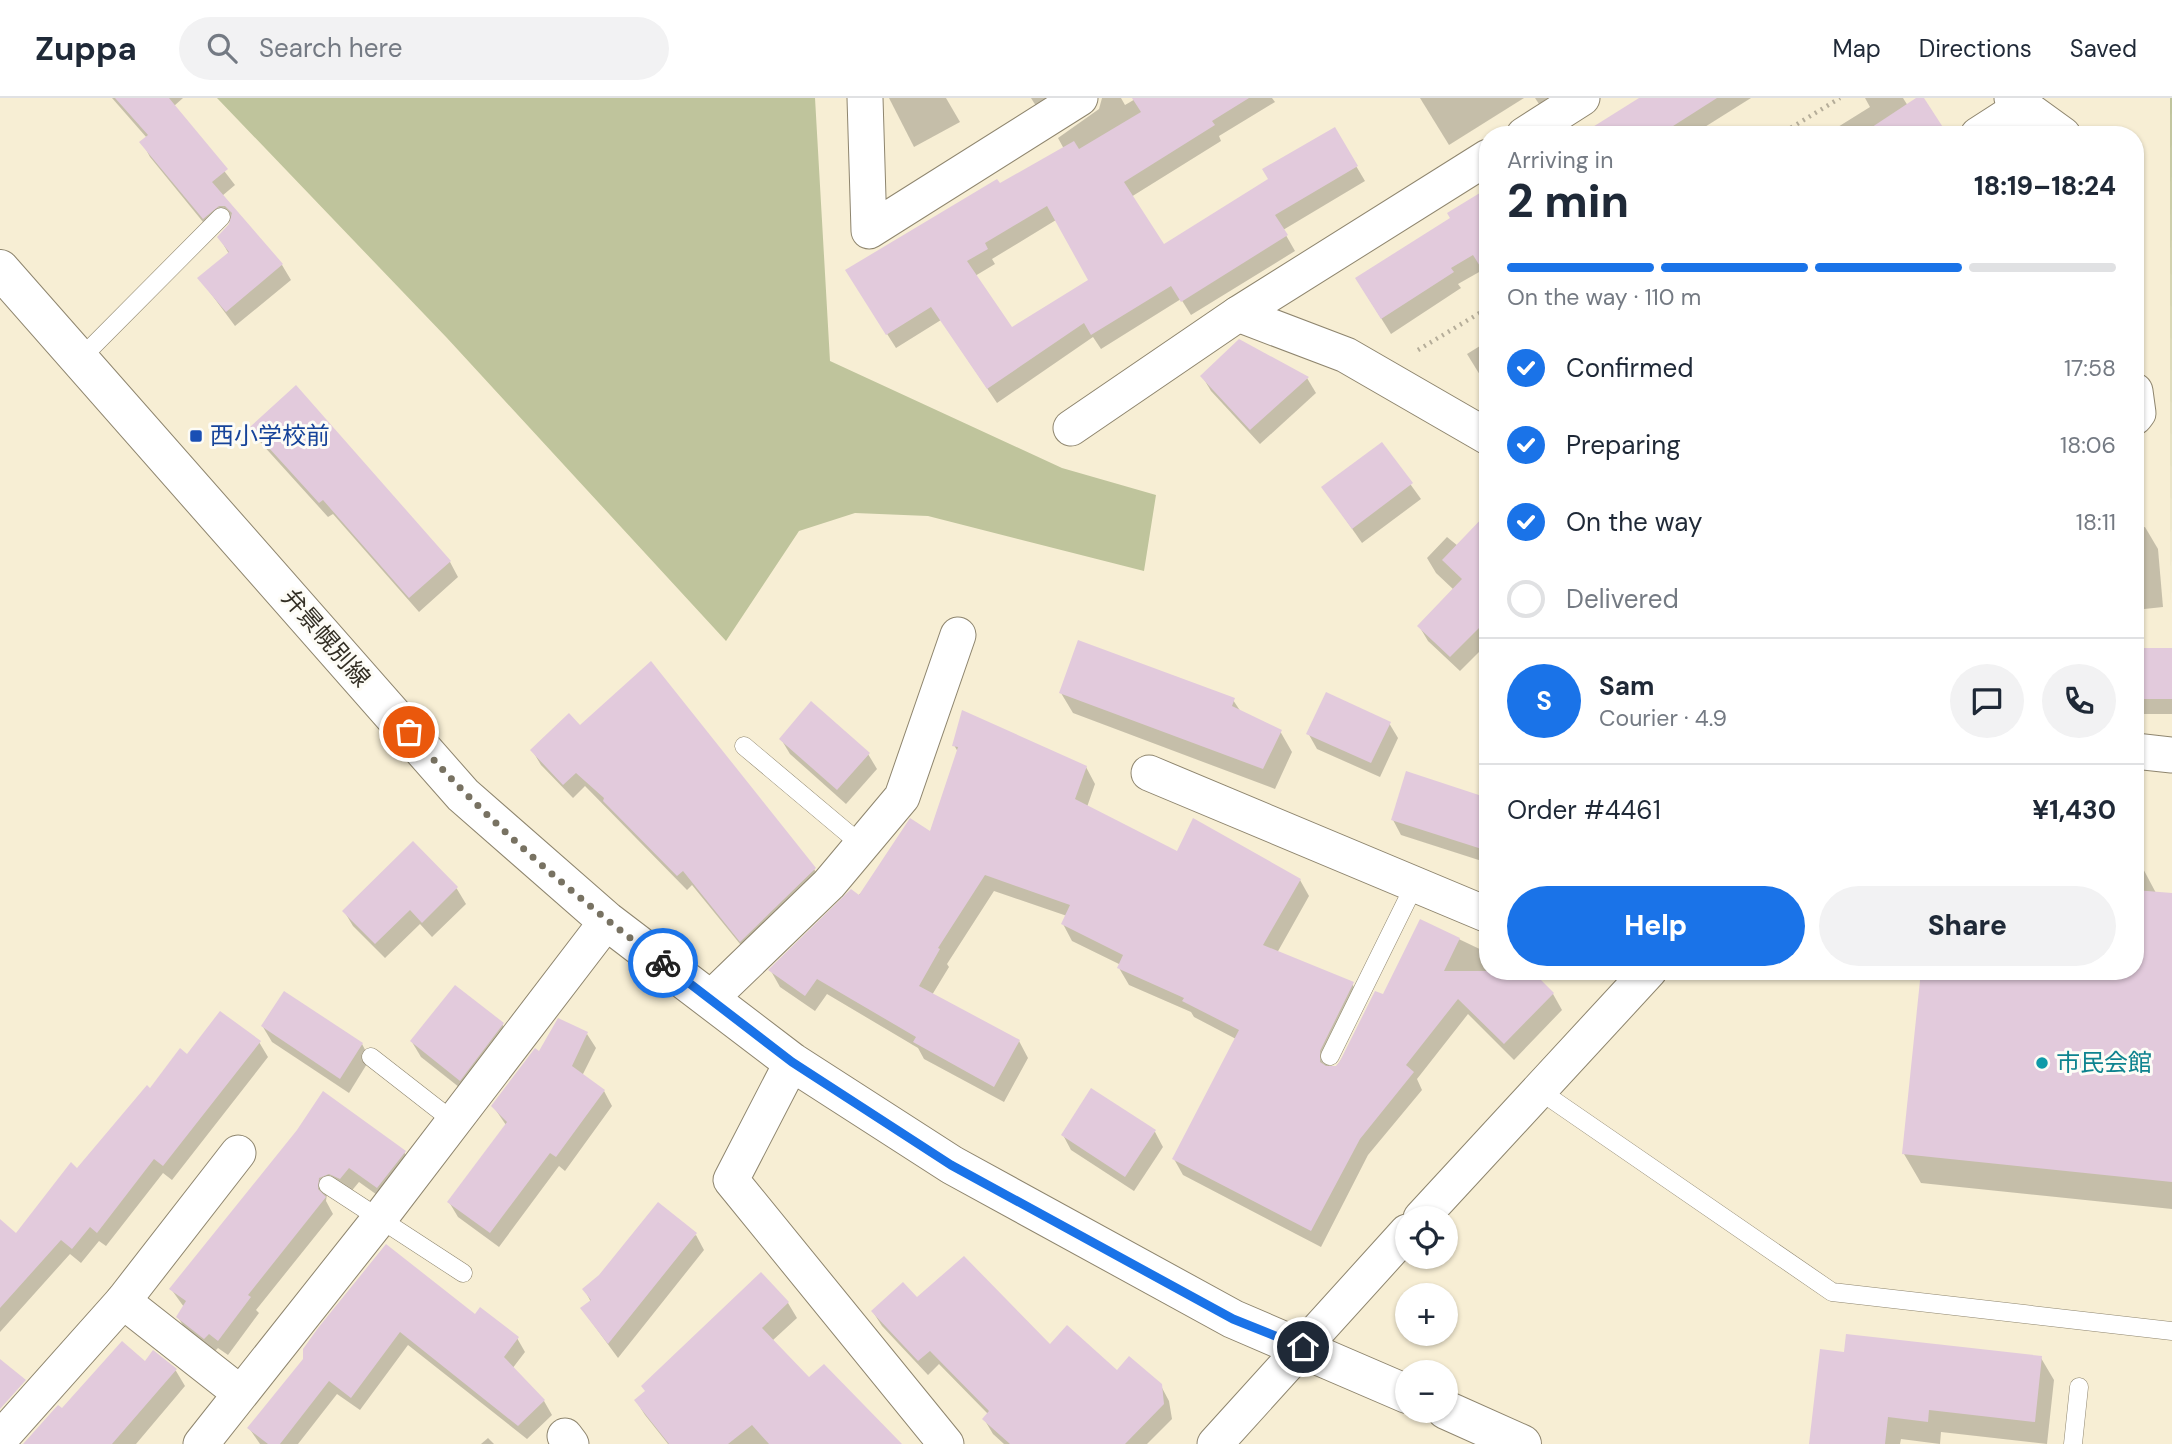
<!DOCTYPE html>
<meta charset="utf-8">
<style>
:root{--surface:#fff;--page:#f2f2f3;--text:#1f2937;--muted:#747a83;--line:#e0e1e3;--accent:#1a73e8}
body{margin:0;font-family:"DM Sans","Noto Sans JP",sans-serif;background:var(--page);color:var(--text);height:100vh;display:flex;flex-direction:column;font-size:26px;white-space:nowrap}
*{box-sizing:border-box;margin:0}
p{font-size:23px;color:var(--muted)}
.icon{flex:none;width:38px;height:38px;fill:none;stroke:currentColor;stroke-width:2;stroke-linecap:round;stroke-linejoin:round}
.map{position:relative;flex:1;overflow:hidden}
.panel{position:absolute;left:1479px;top:28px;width:665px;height:854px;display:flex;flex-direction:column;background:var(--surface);border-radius:28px;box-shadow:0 2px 5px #0004}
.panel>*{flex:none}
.fabs{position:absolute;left:1395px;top:1108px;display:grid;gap:14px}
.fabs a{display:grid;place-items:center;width:63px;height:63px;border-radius:50%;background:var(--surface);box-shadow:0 2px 5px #0004;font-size:35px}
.pin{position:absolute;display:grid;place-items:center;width:60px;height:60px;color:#fff;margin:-30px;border:4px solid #fff;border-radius:50%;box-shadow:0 2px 7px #0007}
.courier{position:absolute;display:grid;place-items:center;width:70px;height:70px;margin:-35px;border:5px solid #1a73e8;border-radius:50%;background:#fff;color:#222;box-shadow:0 2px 9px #0007}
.overview em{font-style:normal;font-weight:800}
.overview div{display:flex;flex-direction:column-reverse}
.overview{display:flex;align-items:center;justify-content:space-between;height:119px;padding:0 28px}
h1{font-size:46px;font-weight:800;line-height:52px}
.bar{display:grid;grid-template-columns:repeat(4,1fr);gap:10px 7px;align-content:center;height:84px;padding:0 28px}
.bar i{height:9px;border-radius:5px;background:var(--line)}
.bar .selected{background:var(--accent)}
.bar p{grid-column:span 4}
.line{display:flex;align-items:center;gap:18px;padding:0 28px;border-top:2px solid var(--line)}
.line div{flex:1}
.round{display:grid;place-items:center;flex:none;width:74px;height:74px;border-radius:37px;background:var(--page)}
ol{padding:0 28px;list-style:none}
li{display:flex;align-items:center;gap:21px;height:77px}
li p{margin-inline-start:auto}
li .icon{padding:7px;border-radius:50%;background:var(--accent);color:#fff;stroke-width:4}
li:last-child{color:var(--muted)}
li i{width:38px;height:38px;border:4px solid var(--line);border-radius:50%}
.primary-button{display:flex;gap:14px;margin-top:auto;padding:14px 28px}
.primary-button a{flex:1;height:80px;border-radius:42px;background:var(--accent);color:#fff;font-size:28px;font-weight:800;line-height:80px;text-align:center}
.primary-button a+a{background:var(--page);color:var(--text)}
header{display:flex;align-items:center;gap:42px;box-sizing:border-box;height:98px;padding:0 35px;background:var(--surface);border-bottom:2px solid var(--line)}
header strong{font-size:33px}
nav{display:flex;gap:38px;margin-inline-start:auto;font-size:24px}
.search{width:490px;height:63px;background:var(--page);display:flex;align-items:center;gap:18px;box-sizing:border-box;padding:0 24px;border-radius:38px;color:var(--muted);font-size:26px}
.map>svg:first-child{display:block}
.forest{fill:#bfc49c}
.shadow{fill:#0003;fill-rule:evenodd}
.building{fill:#e2cadc;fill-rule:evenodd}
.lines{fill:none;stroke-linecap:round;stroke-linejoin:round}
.lane-casing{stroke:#8e856e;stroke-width:19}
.street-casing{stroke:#8e856e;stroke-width:37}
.secondary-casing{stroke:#8e856e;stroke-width:40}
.path{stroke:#b5ad99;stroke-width:4.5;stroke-dasharray:2 5;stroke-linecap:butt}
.lane{stroke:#fff;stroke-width:18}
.street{stroke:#fff;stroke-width:35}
.secondary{stroke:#fff;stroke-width:38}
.done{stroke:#787262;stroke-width:7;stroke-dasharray:0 12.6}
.route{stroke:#1a73e8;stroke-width:9}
.transit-dot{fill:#1a4fb4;stroke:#fdfcf6;stroke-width:2.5}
.culture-dot{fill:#0f9aa8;stroke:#fdfcf6;stroke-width:2.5}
.labels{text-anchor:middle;stroke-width:6;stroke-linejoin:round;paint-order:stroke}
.transit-label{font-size:24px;fill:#164399;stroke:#fdfcf6;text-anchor:start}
.street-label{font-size:24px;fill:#332f25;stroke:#fdfcf6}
.culture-label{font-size:24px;fill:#0d838f;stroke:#fdfcf6;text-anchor:start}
</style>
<header>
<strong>Zuppa</strong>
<div class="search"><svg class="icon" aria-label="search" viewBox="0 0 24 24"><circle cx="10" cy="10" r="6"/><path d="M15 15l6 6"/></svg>Search here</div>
<nav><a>Map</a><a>Directions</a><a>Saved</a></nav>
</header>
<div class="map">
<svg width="2172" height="1346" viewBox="0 0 2172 1346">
<rect width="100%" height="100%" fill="#f7eed4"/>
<g class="forest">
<path d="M217,0H815L830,263L1062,370L1156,397L1144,473L928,418L855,415L799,433L726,543L447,240Z"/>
<path d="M2170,0H2172L2171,512Z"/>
</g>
<g class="shadow">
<path d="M112,0H183L174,8L235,87L222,98L282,167L291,182L235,228L200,181L229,156L219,139L232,123H228L212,135L150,59L142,44L147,40Z"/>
<path d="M889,0H946L960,24L914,49Z"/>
<path d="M1031,0H1077L1043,19Z"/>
<path d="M1102,0H1121L1125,7L1137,0H1272L1275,4L1219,38L1221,43L1131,99L1164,148L1270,82L1334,31L1365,83L1283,132L1295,153L1191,217L1181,201L1101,251L1093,239L997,305L941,222L896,250L856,187L999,88L1064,51L1058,40L1099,11ZM1056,122L1091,183L1012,232L975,178L995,166L992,161Z"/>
<path d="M1420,0H1524L1449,47Z"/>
<path d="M1535,0H1548L1539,6Z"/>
<path d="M1641,0H1751L1692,37H1590Z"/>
<path d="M1865,0H1903L1908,8L1922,0L1946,37H1825L1870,9Z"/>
<path d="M1452,121L1488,169L1458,186L1461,190L1391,236L1366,196Z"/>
<path d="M1488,243V290L1467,256Z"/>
<path d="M1202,278L1307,280L1316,295L1260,346L1211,293Z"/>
<path d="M252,330L450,464L458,479L419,514L333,416L328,419L261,345Z"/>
<path d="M1382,347L1421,401L1362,445L1323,389Z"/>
<path d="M2145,429L2158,451L2163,509L2135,512V430Z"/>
<path d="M1447,439L1458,448L1488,450V545L1460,573L1428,543L1419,528L1454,492L1436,475L1427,460Z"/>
<path d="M2149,552H2172V616H2135V555Z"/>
<path d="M1061,595L1233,602L1241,614L1280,633L1292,654L1275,691L1073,615Z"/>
<path d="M1389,625L1398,640L1380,679L1317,651L1308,635Z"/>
<path d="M580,629L814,771L823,786L749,857L692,787L687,792L585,688L573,700L541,667L532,652Z"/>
<path d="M781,641L868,656L877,671L846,706L790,656Z"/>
<path d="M954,647L1086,669L1095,686L1087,709L1178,755L1300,782L1309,798L1277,855L1352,886L1362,902L1328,970L1336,969L1384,899L1421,823L1488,855V873L1553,896L1562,912L1514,962L1468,916L1417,981L1422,992L1368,1057L1321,1149L1183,1077L1174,1061L1236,941L1194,919L1191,914L1129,887L1119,870L1121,867L1072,843L1063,826L1067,818L994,793L947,866L949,869L932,897L1019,943L1028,960L1004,1004L924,961L918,950L827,896L815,913L780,889L771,873L930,735L958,654Z"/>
<path d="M1488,702V765L1401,737L1393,722Z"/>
<path d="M413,746L457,791L466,806L432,839L420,826L385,860L353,828L344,813Z"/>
<path d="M2135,762L2139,763L2156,795L2172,797V1111L1921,1085L1904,1056L2135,873Z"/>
<path d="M502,926L511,941L469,997L421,959L412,944Z"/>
<path d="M263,929L362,946L370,961L349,995L272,944Z"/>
<path d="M587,936L596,950L582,978L604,993L612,1008L565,1073L559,1068L499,1149L458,1119L449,1104L506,1027L493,1008Z"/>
<path d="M259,944L268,959L172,1082L163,1075L106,1148L99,1143L81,1165L70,1156L0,1234V1130L16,1137L151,992L188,959Z"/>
<path d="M298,1033L404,1054L413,1070L387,1104L359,1084L349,1096H327L326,1103L333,1116L256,1212L259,1215L228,1257L218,1250L213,1255L187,1234L178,1219L184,1209L171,1191Z"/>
<path d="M1155,1034L1163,1049L1134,1093L1071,1052L1063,1037Z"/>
<path d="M696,1137L704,1152L618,1260L582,1211L591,1204L584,1191Z"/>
<path d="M761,1176L788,1205L797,1220L772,1243L809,1282L895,1346H668L645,1317L636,1303Z"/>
<path d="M917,1202L1161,1288L1169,1303L1172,1321L1147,1346H1004L993,1336L984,1321L988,1316L939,1266L928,1277L882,1228L873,1214Z"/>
<path d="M475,1219L517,1240L525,1254L512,1271L544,1303L552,1317L527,1341L408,1247L360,1312L337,1296L298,1346H260L249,1330L305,1261V1252Z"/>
<path d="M153,1255L176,1273L185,1288L136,1346H40L145,1266Z"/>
<path d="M1845,1255L2041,1260L2054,1282L2047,1346L1941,1334L1940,1346L1901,1341L1900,1346H1810Z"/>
<path d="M488,1340L494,1346H481Z"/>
</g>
<g class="building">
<path d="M115,0H169L228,71L212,84L283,166L226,214L197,180L229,154L217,139L229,126L232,115L225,108H219L203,121L139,44L148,37Z"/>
<path d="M1132,0H1249L1212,23L1215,27L1124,84L1164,146L1268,81L1262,71L1335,29L1358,68L1275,117L1288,137L1181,204L1171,188L1091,237L1084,225L987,291L931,209L886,237L845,172L997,81L1000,85L1074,43L1079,51L1141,14ZM1047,108L1088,182L1012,229L967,163L988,151L985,145Z"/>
<path d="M1639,0H1717L1659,37H1580Z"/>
<path d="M1916,0H1924L1948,37H1860Z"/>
<path d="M1488,90V181L1473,157L1451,170L1454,174L1381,221L1355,180L1450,120L1447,115Z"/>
<path d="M1239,241L1309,279L1250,332L1200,278Z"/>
<path d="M296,287L451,463L409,500L323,402L319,405L250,329Z"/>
<path d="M1382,344L1413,385L1352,431L1321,389Z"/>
<path d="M1488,414V521L1450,559L1417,528L1462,481L1442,462Z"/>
<path d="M1078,542L1235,600L1232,608L1282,632L1263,671L1059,595Z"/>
<path d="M2135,550H2172V601H2136Z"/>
<path d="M651,563L816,770L740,844L683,773L677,778L603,703L604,700L576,675L563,687L530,652L569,615L580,627Z"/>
<path d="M1326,594L1391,624L1371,665L1306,636Z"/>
<path d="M811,603L870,655L837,692L779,641Z"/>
<path d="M962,612L1087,668L1075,701L1177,753L1193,720L1301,781L1263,847L1354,884L1320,953V964L1326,968H1336L1340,963L1375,893L1383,896L1420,821L1460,840L1444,873H1532L1554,895L1504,946L1458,901L1406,967L1414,974L1360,1041L1311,1133L1172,1061L1239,932L1182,903L1184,900L1117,870L1123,857L1061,826L1070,807L985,777L938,850L940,851L919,888L1020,942L994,989L913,944L916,939L817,881L805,898L768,872L851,791L859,797L910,720L930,733L958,649L952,648Z"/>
<path d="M1406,673L1488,700V753L1391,722Z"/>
<path d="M413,743L458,789L422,825L410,812L375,846L342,813Z"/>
<path d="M2135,792L2172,795V1084L1902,1056L1921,873H2135Z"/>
<path d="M455,887L504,925L460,983L410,943Z"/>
<path d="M284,893L363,945L340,981L261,928Z"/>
<path d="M220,913L261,943L163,1068L154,1061L97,1135L90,1129L72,1151L61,1142L0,1210V1121L16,1135L71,1064L77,1070L147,987L150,990L180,950L187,956Z"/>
<path d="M558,920L588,934L572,968L605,992L556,1059L550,1055L490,1135L447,1104L507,1024L491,1008L535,950L539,953Z"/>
<path d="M1091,990L1156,1032L1125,1079L1061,1037Z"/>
<path d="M323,993L406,1053L377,1090L349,1070L340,1081L329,1076L319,1080L318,1091L326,1099L248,1197L251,1199L218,1243L209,1236L204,1241L176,1219L186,1203L169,1191L297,1032Z"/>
<path d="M658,1104L697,1135L608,1246L580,1210L591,1202L582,1191L599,1177Z"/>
<path d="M386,1146L475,1216L480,1209L519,1239L504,1259L545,1302L518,1328L400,1234L351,1300L329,1283L280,1346H268L247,1330L303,1261V1251L318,1230Z"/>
<path d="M964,1158L1050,1246L1067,1227L1117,1272L1129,1258L1162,1286L1164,1306L1125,1346H1010L982,1321L989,1313L930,1253L918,1263L871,1213L903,1184L917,1199Z"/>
<path d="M761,1174L789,1204L762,1230L809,1279L824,1266L902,1346H769L752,1327L728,1346H669L634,1302L645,1293L641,1288Z"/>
<path d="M1846,1236L2042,1258L2035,1324L1929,1312L1928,1324L1888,1319L1885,1346H1809L1820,1251L1844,1254Z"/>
<path d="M122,1243L145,1263L153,1252L177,1271L112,1346H23L58,1307L62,1310Z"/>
<path d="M0,1261L26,1282L0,1311Z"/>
</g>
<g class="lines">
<g class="lane-casing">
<g id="lane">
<path d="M81,260L221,119"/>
<path d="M744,648L863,748"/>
<path d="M1330,958L1415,786"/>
<path d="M371,959L453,1023"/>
<path d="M1540,993L1832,1194L2172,1233"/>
<path d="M328,1087L463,1175"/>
<path d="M2073,1346L2079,1289"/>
</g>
</g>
<g class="street-casing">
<g id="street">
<path d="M865,0L869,133L1080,0"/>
<path d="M2012,0L2063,37"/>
<path d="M1524,37L1582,0"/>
<path d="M1978,37L2023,8"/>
<path d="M1238,216L1346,257L1488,339"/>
<path d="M2135,293L2138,315L2135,319"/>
<path d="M1071,330L1238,216L1488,59"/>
<path d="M2135,653L2172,657"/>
<path d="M1149,675L1488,817"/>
<path d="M711,900L829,786L902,699L958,537"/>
<path d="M792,964L731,1082L946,1346"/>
<path d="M1421,1120L1649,873"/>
<path d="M123,1203L240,1295"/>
<path d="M565,1338L571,1346"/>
<path d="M0,1341L123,1203L238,1055"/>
<path d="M201,1346L380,1120L607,823"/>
<path d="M1215,1346L1407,1134"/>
</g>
</g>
<g class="secondary-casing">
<g id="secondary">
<path d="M0,171L463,697L607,823L792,964L952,1067L1233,1221L1407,1296"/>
<path d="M1446,1312L1522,1346"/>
</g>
</g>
<g class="path">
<path d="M1779,37L1840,0"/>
<path d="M1418,252L1488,210"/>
</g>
<use href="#lane" class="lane"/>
<use href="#street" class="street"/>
<use href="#secondary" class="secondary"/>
</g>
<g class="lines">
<path class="done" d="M409,634C484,721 571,796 663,865"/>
<path class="route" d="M663,865L792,964L951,1067L1233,1221L1303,1249"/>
</g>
<rect class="transit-dot" x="189" y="331" width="14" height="14" rx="3.5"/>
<circle class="culture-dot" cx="2042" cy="965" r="7"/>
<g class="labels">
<g class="transit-label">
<text x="210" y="346">西小学校前</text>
</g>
<g class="street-label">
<text transform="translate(326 540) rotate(49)" y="8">弁景幌別線</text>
</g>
<g class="culture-label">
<text x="2056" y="973">市民会館</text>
</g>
</g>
</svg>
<div class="fabs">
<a><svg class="icon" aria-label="locate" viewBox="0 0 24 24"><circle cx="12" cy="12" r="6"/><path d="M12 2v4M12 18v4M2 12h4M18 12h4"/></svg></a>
<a>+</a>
<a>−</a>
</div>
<div class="pin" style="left:409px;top:634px;background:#ea580c"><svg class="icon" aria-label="bag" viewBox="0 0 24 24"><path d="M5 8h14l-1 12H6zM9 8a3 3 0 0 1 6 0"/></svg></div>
<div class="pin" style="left:1303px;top:1249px;background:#1f2937"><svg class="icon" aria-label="home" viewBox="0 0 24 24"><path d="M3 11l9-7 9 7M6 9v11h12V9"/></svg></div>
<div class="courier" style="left:663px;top:865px"><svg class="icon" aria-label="bike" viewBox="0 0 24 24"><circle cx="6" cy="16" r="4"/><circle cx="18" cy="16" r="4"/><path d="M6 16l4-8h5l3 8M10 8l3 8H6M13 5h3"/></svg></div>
<section class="panel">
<div class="overview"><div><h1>2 min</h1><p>Arriving in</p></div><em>18:19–18:24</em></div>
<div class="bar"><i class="selected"></i><i class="selected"></i><i class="selected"></i><i></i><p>On the way · 110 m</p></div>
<ol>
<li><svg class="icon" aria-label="check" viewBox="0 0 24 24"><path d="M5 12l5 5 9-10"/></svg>Confirmed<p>17:58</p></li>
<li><svg class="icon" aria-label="check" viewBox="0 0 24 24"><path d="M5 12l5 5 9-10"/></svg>Preparing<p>18:06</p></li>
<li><svg class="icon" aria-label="check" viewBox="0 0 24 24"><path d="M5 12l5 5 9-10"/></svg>On the way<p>18:11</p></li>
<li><i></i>Delivered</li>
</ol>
<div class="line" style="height:126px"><b class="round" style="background:var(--accent);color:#fff">S</b><div><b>Sam</b><p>Courier · 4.9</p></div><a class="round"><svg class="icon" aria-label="chat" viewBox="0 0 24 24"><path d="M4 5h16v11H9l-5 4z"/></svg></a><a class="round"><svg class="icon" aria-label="phone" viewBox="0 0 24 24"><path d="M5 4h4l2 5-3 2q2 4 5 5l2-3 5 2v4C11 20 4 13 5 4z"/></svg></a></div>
<div class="line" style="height:91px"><div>Order #4461</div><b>¥1,430</b></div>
<div class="primary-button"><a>Help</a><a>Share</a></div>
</section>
</div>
